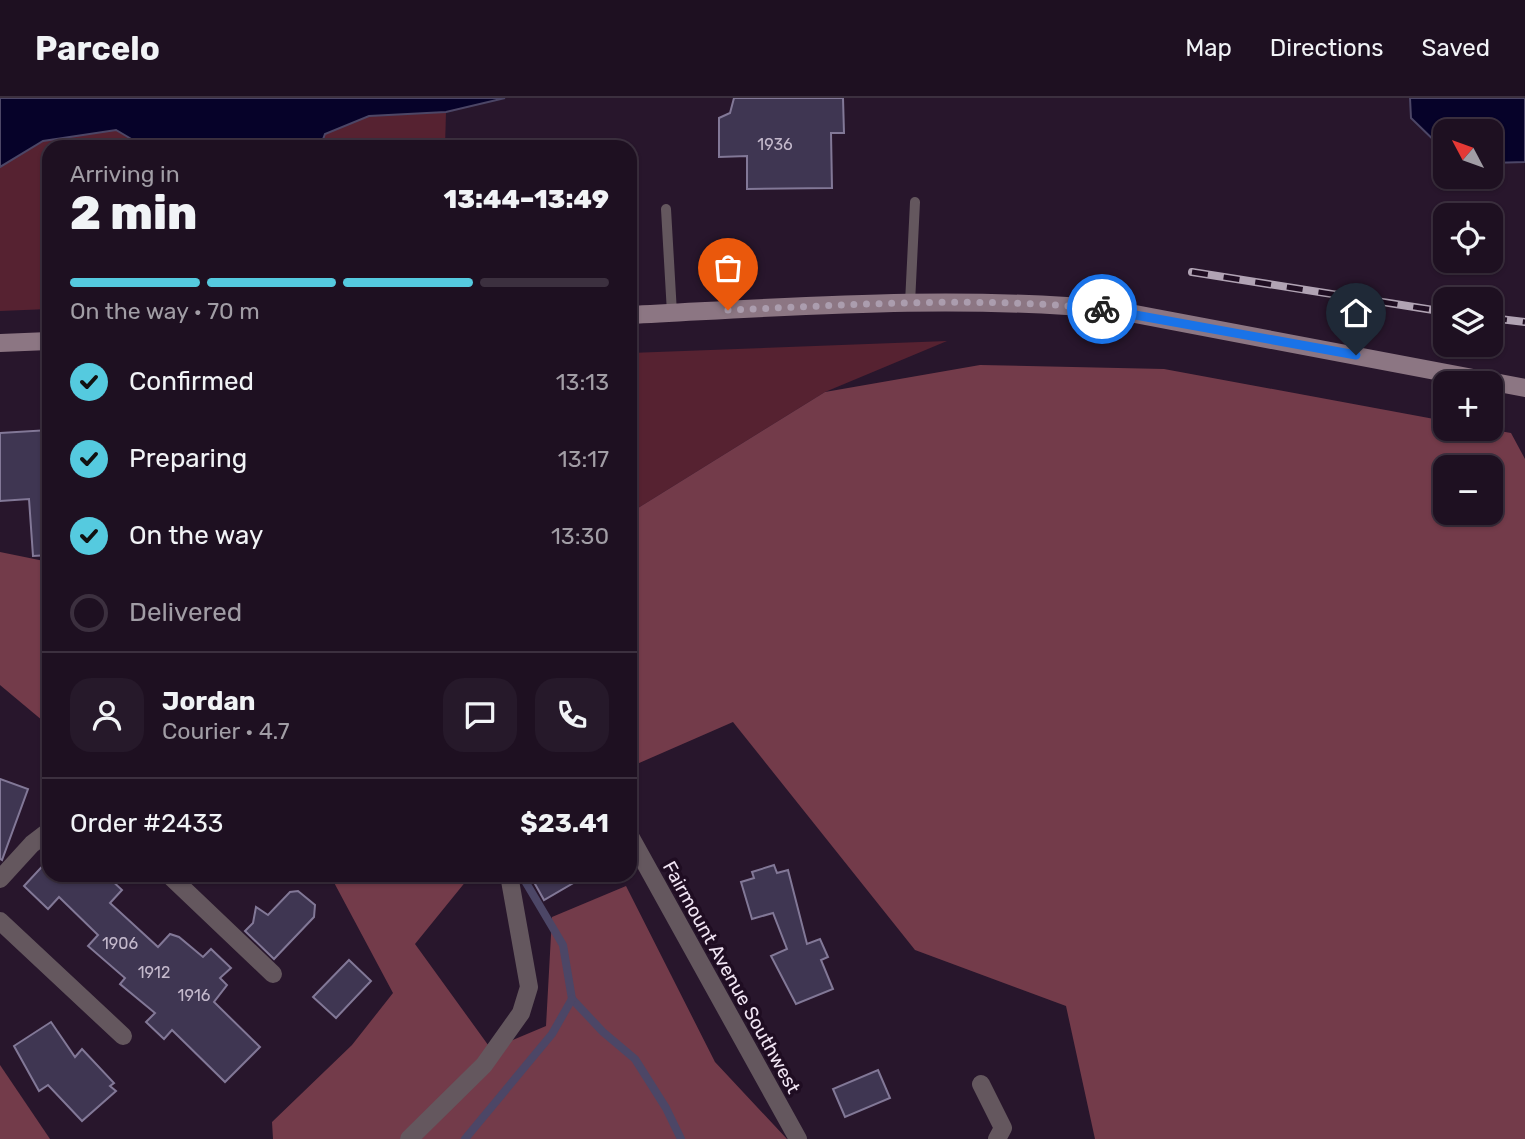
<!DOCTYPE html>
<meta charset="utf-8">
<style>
:root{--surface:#1e1021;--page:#26192a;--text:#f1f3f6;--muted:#a19da5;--line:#3c303f;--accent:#55cadf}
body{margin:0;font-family:Rubik,sans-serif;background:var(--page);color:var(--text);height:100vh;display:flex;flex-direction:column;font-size:26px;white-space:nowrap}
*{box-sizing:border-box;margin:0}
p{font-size:23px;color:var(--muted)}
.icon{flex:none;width:38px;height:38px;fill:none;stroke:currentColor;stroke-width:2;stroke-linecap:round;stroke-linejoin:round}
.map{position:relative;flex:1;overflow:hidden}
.details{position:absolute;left:42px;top:42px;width:595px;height:742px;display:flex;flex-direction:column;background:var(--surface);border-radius:21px;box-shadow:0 2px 5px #0004,0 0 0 2px var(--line)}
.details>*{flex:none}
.needle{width:46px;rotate:311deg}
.controls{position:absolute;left:1433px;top:21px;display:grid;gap:14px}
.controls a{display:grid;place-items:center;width:70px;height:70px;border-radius:14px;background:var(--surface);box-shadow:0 2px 5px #0004,0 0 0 2px var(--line);font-size:35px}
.pin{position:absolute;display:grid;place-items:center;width:60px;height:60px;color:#fff;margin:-72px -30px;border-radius:50% 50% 50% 0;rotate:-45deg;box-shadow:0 0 7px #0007}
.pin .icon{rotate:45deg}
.courier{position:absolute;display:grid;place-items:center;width:70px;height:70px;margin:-35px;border:5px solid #1a73e8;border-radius:50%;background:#fff;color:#222;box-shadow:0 2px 9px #0007}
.summary em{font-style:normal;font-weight:800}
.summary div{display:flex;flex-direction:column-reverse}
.summary{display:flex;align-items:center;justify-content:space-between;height:119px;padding:0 28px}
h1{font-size:46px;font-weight:800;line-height:52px}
.bar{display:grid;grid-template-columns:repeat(4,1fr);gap:10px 7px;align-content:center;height:84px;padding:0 28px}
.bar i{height:9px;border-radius:5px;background:var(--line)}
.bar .selected{background:var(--accent)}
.bar p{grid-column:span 4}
.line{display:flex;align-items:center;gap:18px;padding:0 28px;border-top:2px solid var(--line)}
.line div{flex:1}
.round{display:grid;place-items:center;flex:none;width:74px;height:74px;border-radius:21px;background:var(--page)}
ol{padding:0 28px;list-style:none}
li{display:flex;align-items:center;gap:21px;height:77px}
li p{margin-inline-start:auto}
li .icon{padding:7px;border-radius:50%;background:var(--accent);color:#111;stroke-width:4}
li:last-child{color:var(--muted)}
li i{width:38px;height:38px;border:4px solid var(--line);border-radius:50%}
header{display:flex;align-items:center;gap:42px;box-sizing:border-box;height:98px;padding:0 35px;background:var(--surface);border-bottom:2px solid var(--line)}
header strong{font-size:33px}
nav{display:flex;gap:38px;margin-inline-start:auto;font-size:24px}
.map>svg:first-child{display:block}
.green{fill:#562231}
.forest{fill:#733b4a;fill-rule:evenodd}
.water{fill:#060229;stroke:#4c4666;stroke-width:2}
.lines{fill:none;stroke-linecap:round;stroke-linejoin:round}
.stream{stroke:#4c4666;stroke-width:8}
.building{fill:#3f3652;stroke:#827897;stroke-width:2}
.lane{stroke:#64575e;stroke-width:10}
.street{stroke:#64575e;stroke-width:18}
.secondary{stroke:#8c7683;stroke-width:18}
.rail-casing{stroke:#b1a3b4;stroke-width:8}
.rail{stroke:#1f0d22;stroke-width:5;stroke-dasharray:16;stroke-linecap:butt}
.done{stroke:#ab9dae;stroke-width:7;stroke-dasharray:0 12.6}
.route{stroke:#1a73e8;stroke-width:9}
.labels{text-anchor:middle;stroke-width:7;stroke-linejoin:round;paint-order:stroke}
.number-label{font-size:16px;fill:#c4b9cc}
.street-label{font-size:19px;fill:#f1e5f4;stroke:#1f0d22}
</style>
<header>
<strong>Parcelo</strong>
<nav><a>Map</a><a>Directions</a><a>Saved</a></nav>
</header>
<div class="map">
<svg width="1525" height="1041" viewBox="0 0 1525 1041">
<rect width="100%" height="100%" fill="#28162c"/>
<g class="green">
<path d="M446,14L445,49H320L324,36L369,18Z"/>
<path d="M116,32L145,49H49V211L0,213V69L43,43Z"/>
<path d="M947,243L825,294L630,415V255Z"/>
</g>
<g class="forest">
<path d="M980,267L1164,271L1445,323L1446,331H1488L1511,335L1525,361V1041H1095L1066,908L915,852L733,624L630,669V415L825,294ZM1446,369H1491V415H1446Z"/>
<path d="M0,454L49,464V628L0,587Z"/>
<path d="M330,777H471L415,846L491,951L546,928L552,819L626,788L715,964L787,1041H273L272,1024L352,947L393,895Z"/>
<path d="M0,967L50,1041H0Z"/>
</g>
<g class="water">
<path d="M0,0H505L446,14L369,18L325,36L320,49H145L116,32L43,43L0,69Z"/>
<path d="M1410,0H1525V64L1491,65V33H1446L1445,53L1411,20Z"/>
</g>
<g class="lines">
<g class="stream">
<path d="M522,778L563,847L572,901L603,934L635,961L666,1010L681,1041"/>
<path d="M465,1041L552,936L572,901"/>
</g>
</g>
<g class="building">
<path d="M734,0H843L844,35H831L832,90L747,91V58L719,59V20L730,15Z"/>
<path d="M49,332V457L33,458L29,401L0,403V335Z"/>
<path d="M0,681L28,691L2,762L0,761Z"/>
<path d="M49,761V777H106L122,792L110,805L158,849L170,836L179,839L203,859L211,851L231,870L220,880L227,887L214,904L260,949L225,984L172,932L164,941L146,924L155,915L120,886L125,880L88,848L98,837L59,799L48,811L24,788Z"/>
<path d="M774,767L777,775L788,772L807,846L820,841L828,859L821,862L833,891L796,906L771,858L787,851L773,815L752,821L741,784L754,780L752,774Z"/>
<path d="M530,777H587L544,802Z"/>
<path d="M298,793L315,807L314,819L274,861L245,833L253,825L256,809L268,817L290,794Z"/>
<path d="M349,862L371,883L336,920L313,899Z"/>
<path d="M51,924L75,959L82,951L114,985L110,988L116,993L82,1023L48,987L39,993L14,948Z"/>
<path d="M878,972L890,1000L845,1019L833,991Z"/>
</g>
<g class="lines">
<g class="lane">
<path d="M666,111L672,215"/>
<path d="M910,205L915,104"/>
</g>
<g class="street">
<path d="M630,738L798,1041"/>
<path d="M169,777L273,876"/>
<path d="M0,781L32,746L49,733"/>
<path d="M0,823L123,938"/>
<path d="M981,986L1003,1030L997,1041"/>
<path d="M409,1041L484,967L521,915L529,889L509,777"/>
</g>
<g class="secondary">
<path d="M630,217C791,209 954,196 1114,212L1525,290"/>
<path d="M0,245L49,243"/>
</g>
<g class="rail-casing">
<g id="rail">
<path d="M1192,174L1446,214"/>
<path d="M1491,220L1525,224"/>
</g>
</g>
<use href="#rail" class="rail"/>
</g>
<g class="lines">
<path class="done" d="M728,212C852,207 978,198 1102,211"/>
<path class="route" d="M1102,211L1356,257"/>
</g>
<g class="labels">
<g class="number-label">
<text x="775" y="52">1936</text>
<text x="120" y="851">1906</text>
<text x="154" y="880">1912</text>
<text x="194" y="903">1916</text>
</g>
<g class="street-label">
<text transform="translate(732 879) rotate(61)" y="7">Fairmount Avenue Southwest</text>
</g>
</g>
</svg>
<div class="controls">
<a><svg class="needle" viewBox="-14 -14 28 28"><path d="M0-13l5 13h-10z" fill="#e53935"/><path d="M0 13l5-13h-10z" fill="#a19da5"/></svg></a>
<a><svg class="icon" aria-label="locate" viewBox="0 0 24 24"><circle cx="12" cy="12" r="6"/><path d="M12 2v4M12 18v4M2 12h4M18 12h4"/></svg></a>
<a><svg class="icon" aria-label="layers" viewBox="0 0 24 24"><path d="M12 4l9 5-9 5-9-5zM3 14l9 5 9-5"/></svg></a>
<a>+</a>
<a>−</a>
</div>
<div class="pin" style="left:728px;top:212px;background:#ea580c"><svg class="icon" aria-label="bag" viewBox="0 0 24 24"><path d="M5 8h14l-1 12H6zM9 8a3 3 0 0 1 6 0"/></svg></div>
<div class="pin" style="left:1356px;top:257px;background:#1f2937"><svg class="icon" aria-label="home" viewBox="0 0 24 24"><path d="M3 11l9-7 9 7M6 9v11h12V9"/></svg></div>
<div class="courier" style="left:1102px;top:211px"><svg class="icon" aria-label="bike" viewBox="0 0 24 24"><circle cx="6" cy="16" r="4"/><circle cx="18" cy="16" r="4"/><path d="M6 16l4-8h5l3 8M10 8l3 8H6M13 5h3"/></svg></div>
<section class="details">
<div class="summary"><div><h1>2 min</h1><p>Arriving in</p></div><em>13:44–13:49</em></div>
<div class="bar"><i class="selected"></i><i class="selected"></i><i class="selected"></i><i></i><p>On the way · 70 m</p></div>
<ol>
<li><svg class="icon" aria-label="check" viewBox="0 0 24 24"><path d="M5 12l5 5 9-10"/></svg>Confirmed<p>13:13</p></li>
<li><svg class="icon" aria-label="check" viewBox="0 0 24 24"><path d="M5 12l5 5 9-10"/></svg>Preparing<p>13:17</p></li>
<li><svg class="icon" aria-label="check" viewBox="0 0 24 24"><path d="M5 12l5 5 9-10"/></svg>On the way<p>13:30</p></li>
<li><i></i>Delivered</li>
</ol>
<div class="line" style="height:126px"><a class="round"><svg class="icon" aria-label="person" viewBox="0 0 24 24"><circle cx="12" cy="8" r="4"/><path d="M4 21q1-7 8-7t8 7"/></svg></a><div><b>Jordan</b><p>Courier · 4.7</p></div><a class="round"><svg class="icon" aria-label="chat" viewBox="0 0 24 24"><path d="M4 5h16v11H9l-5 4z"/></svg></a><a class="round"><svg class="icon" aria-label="phone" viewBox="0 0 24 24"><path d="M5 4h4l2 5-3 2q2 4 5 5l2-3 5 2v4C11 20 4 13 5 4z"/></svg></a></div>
<div class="line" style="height:91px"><div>Order #2433</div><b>$23.41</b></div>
</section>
</div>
